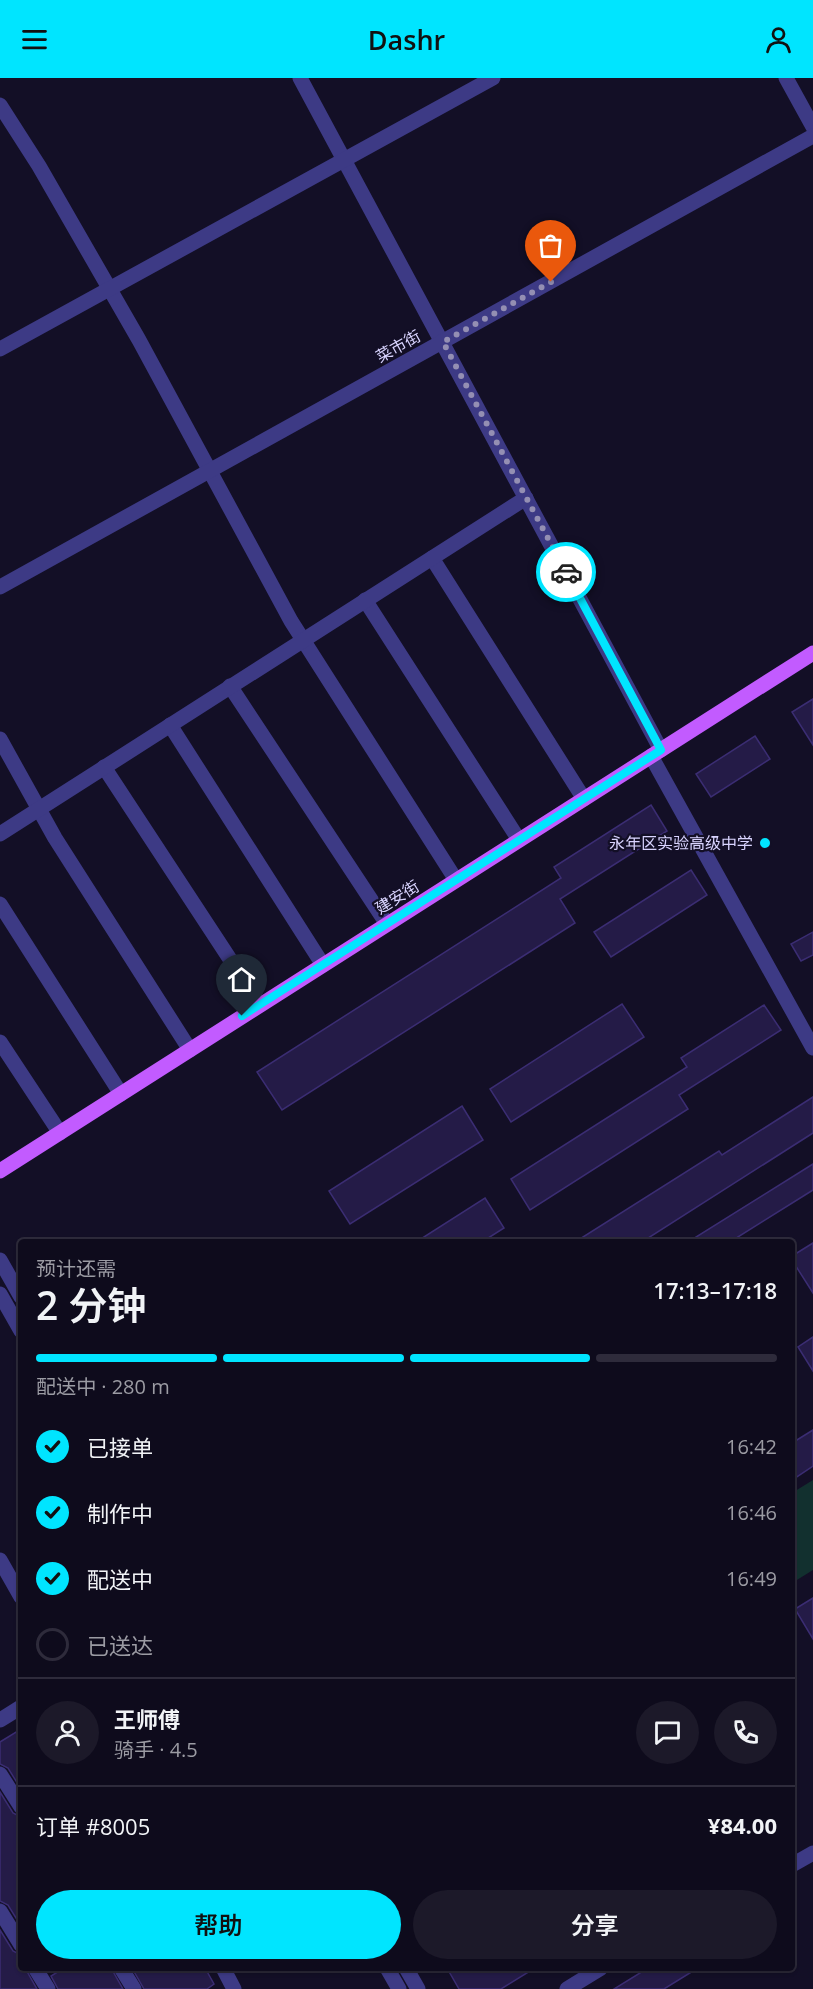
<!DOCTYPE html>
<html lang="zh">
<meta charset="utf-8">
<style>
:root{--surface:#0e0b1c;--page:#1c1929;--text:#f1f3f6;--muted:#9b9ba3;--line:#2e2b3b;--accent:#00e5ff}
body{margin:0;font-family:"Open Sans","Noto Sans SC",sans-serif;background:var(--page);color:var(--text);height:100vh;display:flex;flex-direction:column;font-size:22px;white-space:nowrap}
*{box-sizing:border-box;margin:0}
p{font-size:20px;color:var(--muted)}
.icon{flex:none;width:33px;height:33px;fill:none;stroke:currentColor;stroke-width:2;stroke-linecap:round;stroke-linejoin:round}
.map{position:relative;flex:1;overflow:hidden}
.details{position:absolute;left:18px;top:1161px;width:777px;height:732px;display:flex;flex-direction:column;background:var(--surface);border-radius:6px;box-shadow:0 2px 4px #0004,0 0 0 2px var(--line)}
.details>*{flex:none}
.pin{position:absolute;display:grid;place-items:center;width:51px;height:51px;color:#fff;margin:-62px -26px;border-radius:50% 50% 50% 0;rotate:-45deg;box-shadow:0 0 6px #0007}
.pin .icon{rotate:45deg}
.courier{position:absolute;display:grid;place-items:center;width:60px;height:60px;margin:-30px;border:4px solid #00e5ff;border-radius:50%;background:#fff;color:#222;box-shadow:0 2px 8px #0007}
.headline em{font-style:normal;font-weight:600}
.headline div{display:flex;flex-direction:column-reverse}
.headline{display:flex;align-items:center;justify-content:space-between;height:102px;padding:0 18px}
h1{font-size:39px;font-weight:600;line-height:45px}
.bar{display:grid;grid-template-columns:repeat(4,1fr);gap:9px 6px;align-content:center;height:72px;padding:0 18px}
.bar i{height:8px;border-radius:4px;background:var(--line)}
.bar .selected{background:var(--accent)}
.bar p{grid-column:span 4}
.line{display:flex;align-items:center;gap:15px;padding:0 18px;border-top:2px solid var(--line)}
.line div{flex:1}
.round{display:grid;place-items:center;flex:none;width:63px;height:63px;border-radius:32px;background:var(--page)}
ol{padding:0 18px;list-style:none}
li{display:flex;align-items:center;gap:18px;height:66px}
li p{margin-inline-start:auto}
li .icon{padding:6px;border-radius:50%;background:var(--accent);color:#111;stroke-width:4}
li:last-child{color:var(--muted)}
li i{width:33px;height:33px;border:3px solid var(--line);border-radius:50%}
.primary-button{display:flex;gap:12px;margin-top:auto;padding:12px 18px}
.primary-button a{flex:1;height:69px;border-radius:36px;background:var(--accent);color:#111;font-size:24px;font-weight:600;line-height:69px;text-align:center}
.primary-button a+a{background:var(--page);color:var(--text)}
header{display:flex;justify-content:space-between;align-items:center;height:78px;padding:0 18px;background:var(--accent);color:#111;font-size:27px;font-weight:600}
.map>svg:first-child{display:block}
.green{fill:#12302f}
.building{fill:#241b47;stroke:#3b2d73;stroke-width:1.5}
.lines{fill:none;stroke-linecap:round;stroke-linejoin:round}
.minor{stroke:#3d3a85;stroke-width:15}
.major{stroke:#c25bff;stroke-width:15}
.done{stroke:#948fb3;stroke-width:6;stroke-dasharray:0 10.8}
.route{stroke:#00e5ff;stroke-width:8}
.poi-dot{fill:#00e5ff;stroke:#130f26;stroke-width:2}
.labels{text-anchor:middle;stroke-width:4.5;stroke-linejoin:round;paint-order:stroke}
.street-label{font-size:16px;fill:#d9d4ff;stroke:#130f26}
.poi-label{font-size:16px;fill:#d9d4ff;stroke:#130f26;text-anchor:end}
</style>
<header><svg class="icon" aria-label="menu" viewBox="0 0 24 24"><path d="M4 6h16M4 12h16M4 18h16"/></svg>Dashr<svg class="icon" aria-label="person" viewBox="0 0 24 24"><circle cx="12" cy="8" r="4"/><path d="M4 21q1-7 8-7t8 7"/></svg></header>
<div class="map">
<svg width="813" height="1911" viewBox="0 0 813 1911">
<rect width="100%" height="100%" fill="#130f26"/>
<path class="green" d="M813,1402V1492L792,1505V1415Z"/>
<g class="building">
<path d="M813,621V667L792,634Z"/>
<path d="M755,658L770,681L711,719L696,696Z"/>
<path d="M651,727L667,753L560,821L575,845L282,1032L257,994L561,800L554,789Z"/>
<path d="M691,792L707,817L611,879L594,854Z"/>
<path d="M813,854V877L801,883L791,866Z"/>
<path d="M622,926L644,959L511,1044L490,1011Z"/>
<path d="M764,927L781,952L679,1017L688,1031L530,1132L511,1101L687,989L681,980Z"/>
<path d="M813,1019V1055L642,1164H575L719,1073L722,1077Z"/>
<path d="M462,1028L483,1062L350,1146L329,1113Z"/>
<path d="M813,1086V1112L730,1164H688Z"/>
<path d="M485,1120L504,1150L482,1164H416Z"/>
<path d="M813,1165V1215L792,1182V1178Z"/>
<path d="M813,1259V1293L798,1269Z"/>
<path d="M813,1352V1388L792,1402V1365Z"/>
<path d="M813,1520V1561L795,1531Z"/>
<path d="M21,1651V1711L8,1690L0,1686V1664Z"/>
<path d="M0,1714L13,1735L21,1739V1848L8,1827L0,1823Z"/>
<path d="M0,1852L13,1873L21,1877V1890H25L37,1911H0Z"/>
<path d="M64,1890H111L123,1911H58L51,1898Z"/>
<path d="M132,1890H205L214,1906L207,1911H144Z"/>
<path d="M447,1890H535L501,1911H459Z"/>
<path d="M648,1890H698L664,1911H614Z"/>
</g>
<g class="lines">
<g class="minor">
<path d="M300,0L661,672"/>
<path d="M786,0L813,49"/>
<path d="M0,27L39,88L139,262L291,543L456,802"/>
<path d="M0,271L493,0"/>
<path d="M432,480L584,721"/>
<path d="M0,509L813,58"/>
<path d="M365,522L519,762"/>
<path d="M230,608L387,846"/>
<path d="M170,647L323,887"/>
<path d="M0,661L55,760L190,972"/>
<path d="M651,678L813,970"/>
<path d="M104,689L260,927"/>
<path d="M0,756L526,420"/>
<path d="M0,826L121,1016"/>
<path d="M0,964L60,1055"/>
<path d="M0,1182L21,1219"/>
<path d="M0,1216L21,1253"/>
<path d="M0,1482L21,1519"/>
<path d="M0,1642L21,1629"/>
<path d="M0,1696L21,1729"/>
<path d="M792,1787L813,1775"/>
<path d="M0,1833L21,1867"/>
<path d="M35,1890L48,1911"/>
<path d="M121,1890L134,1911"/>
<path d="M223,1890L234,1911"/>
<path d="M387,1890L399,1911"/>
<path d="M406,1890L418,1911"/>
<path d="M567,1911L601,1890"/>
</g>
<path class="major" d="M0,1093L813,575"/>
</g>
<g class="lines">
<path class="done" d="M551,204L443,264L566,494"/>
<path class="route" d="M242,938L661,672L566,494"/>
</g>
<circle class="poi-dot" cx="765" cy="765" r="6"/>
<g class="labels">
<g class="street-label">
<text transform="translate(398 268) rotate(-29)" y="6">菜市街</text>
<text transform="translate(397 819) rotate(-32)" y="6">建安街</text>
</g>
<g class="poi-label">
<text x="753" y="771">永年区实验高级中学</text>
</g>
</g>
</svg>
<div class="pin" style="left:551px;top:204px;background:#ea580c"><svg class="icon" aria-label="bag" viewBox="0 0 24 24"><path d="M5 8h14l-1 12H6zM9 8a3 3 0 0 1 6 0"/></svg></div>
<div class="pin" style="left:242px;top:938px;background:#1f2937"><svg class="icon" aria-label="home" viewBox="0 0 24 24"><path d="M3 11l9-7 9 7M6 9v11h12V9"/></svg></div>
<div class="courier" style="left:566px;top:494px"><svg class="icon" aria-label="car" viewBox="0 0 24 24"><path d="M5 17H2v-5l4-1 3-4h7l3 4 3 1v5h-3M9 17h6M6 11h13"/><circle cx="7" cy="17" r="2"/><circle cx="17" cy="17" r="2"/></svg></div>
<section class="details">
<div class="headline"><div><h1>2 分钟</h1><p>预计还需</p></div><em>17:13–17:18</em></div>
<div class="bar"><i class="selected"></i><i class="selected"></i><i class="selected"></i><i></i><p>配送中 · 280 m</p></div>
<ol>
<li><svg class="icon" aria-label="check" viewBox="0 0 24 24"><path d="M5 12l5 5 9-10"/></svg>已接单<p>16:42</p></li>
<li><svg class="icon" aria-label="check" viewBox="0 0 24 24"><path d="M5 12l5 5 9-10"/></svg>制作中<p>16:46</p></li>
<li><svg class="icon" aria-label="check" viewBox="0 0 24 24"><path d="M5 12l5 5 9-10"/></svg>配送中<p>16:49</p></li>
<li><i></i>已送达</li>
</ol>
<div class="line" style="height:108px"><a class="round"><svg class="icon" aria-label="person" viewBox="0 0 24 24"><circle cx="12" cy="8" r="4"/><path d="M4 21q1-7 8-7t8 7"/></svg></a><div><b>王师傅</b><p>骑手 · 4.5</p></div><a class="round"><svg class="icon" aria-label="chat" viewBox="0 0 24 24"><path d="M4 5h16v11H9l-5 4z"/></svg></a><a class="round"><svg class="icon" aria-label="phone" viewBox="0 0 24 24"><path d="M5 4h4l2 5-3 2q2 4 5 5l2-3 5 2v4C11 20 4 13 5 4z"/></svg></a></div>
<div class="line" style="height:78px"><div>订单 #8005</div><b>¥84.00</b></div>
<div class="primary-button"><a>帮助</a><a>分享</a></div>
</section>
</div>
